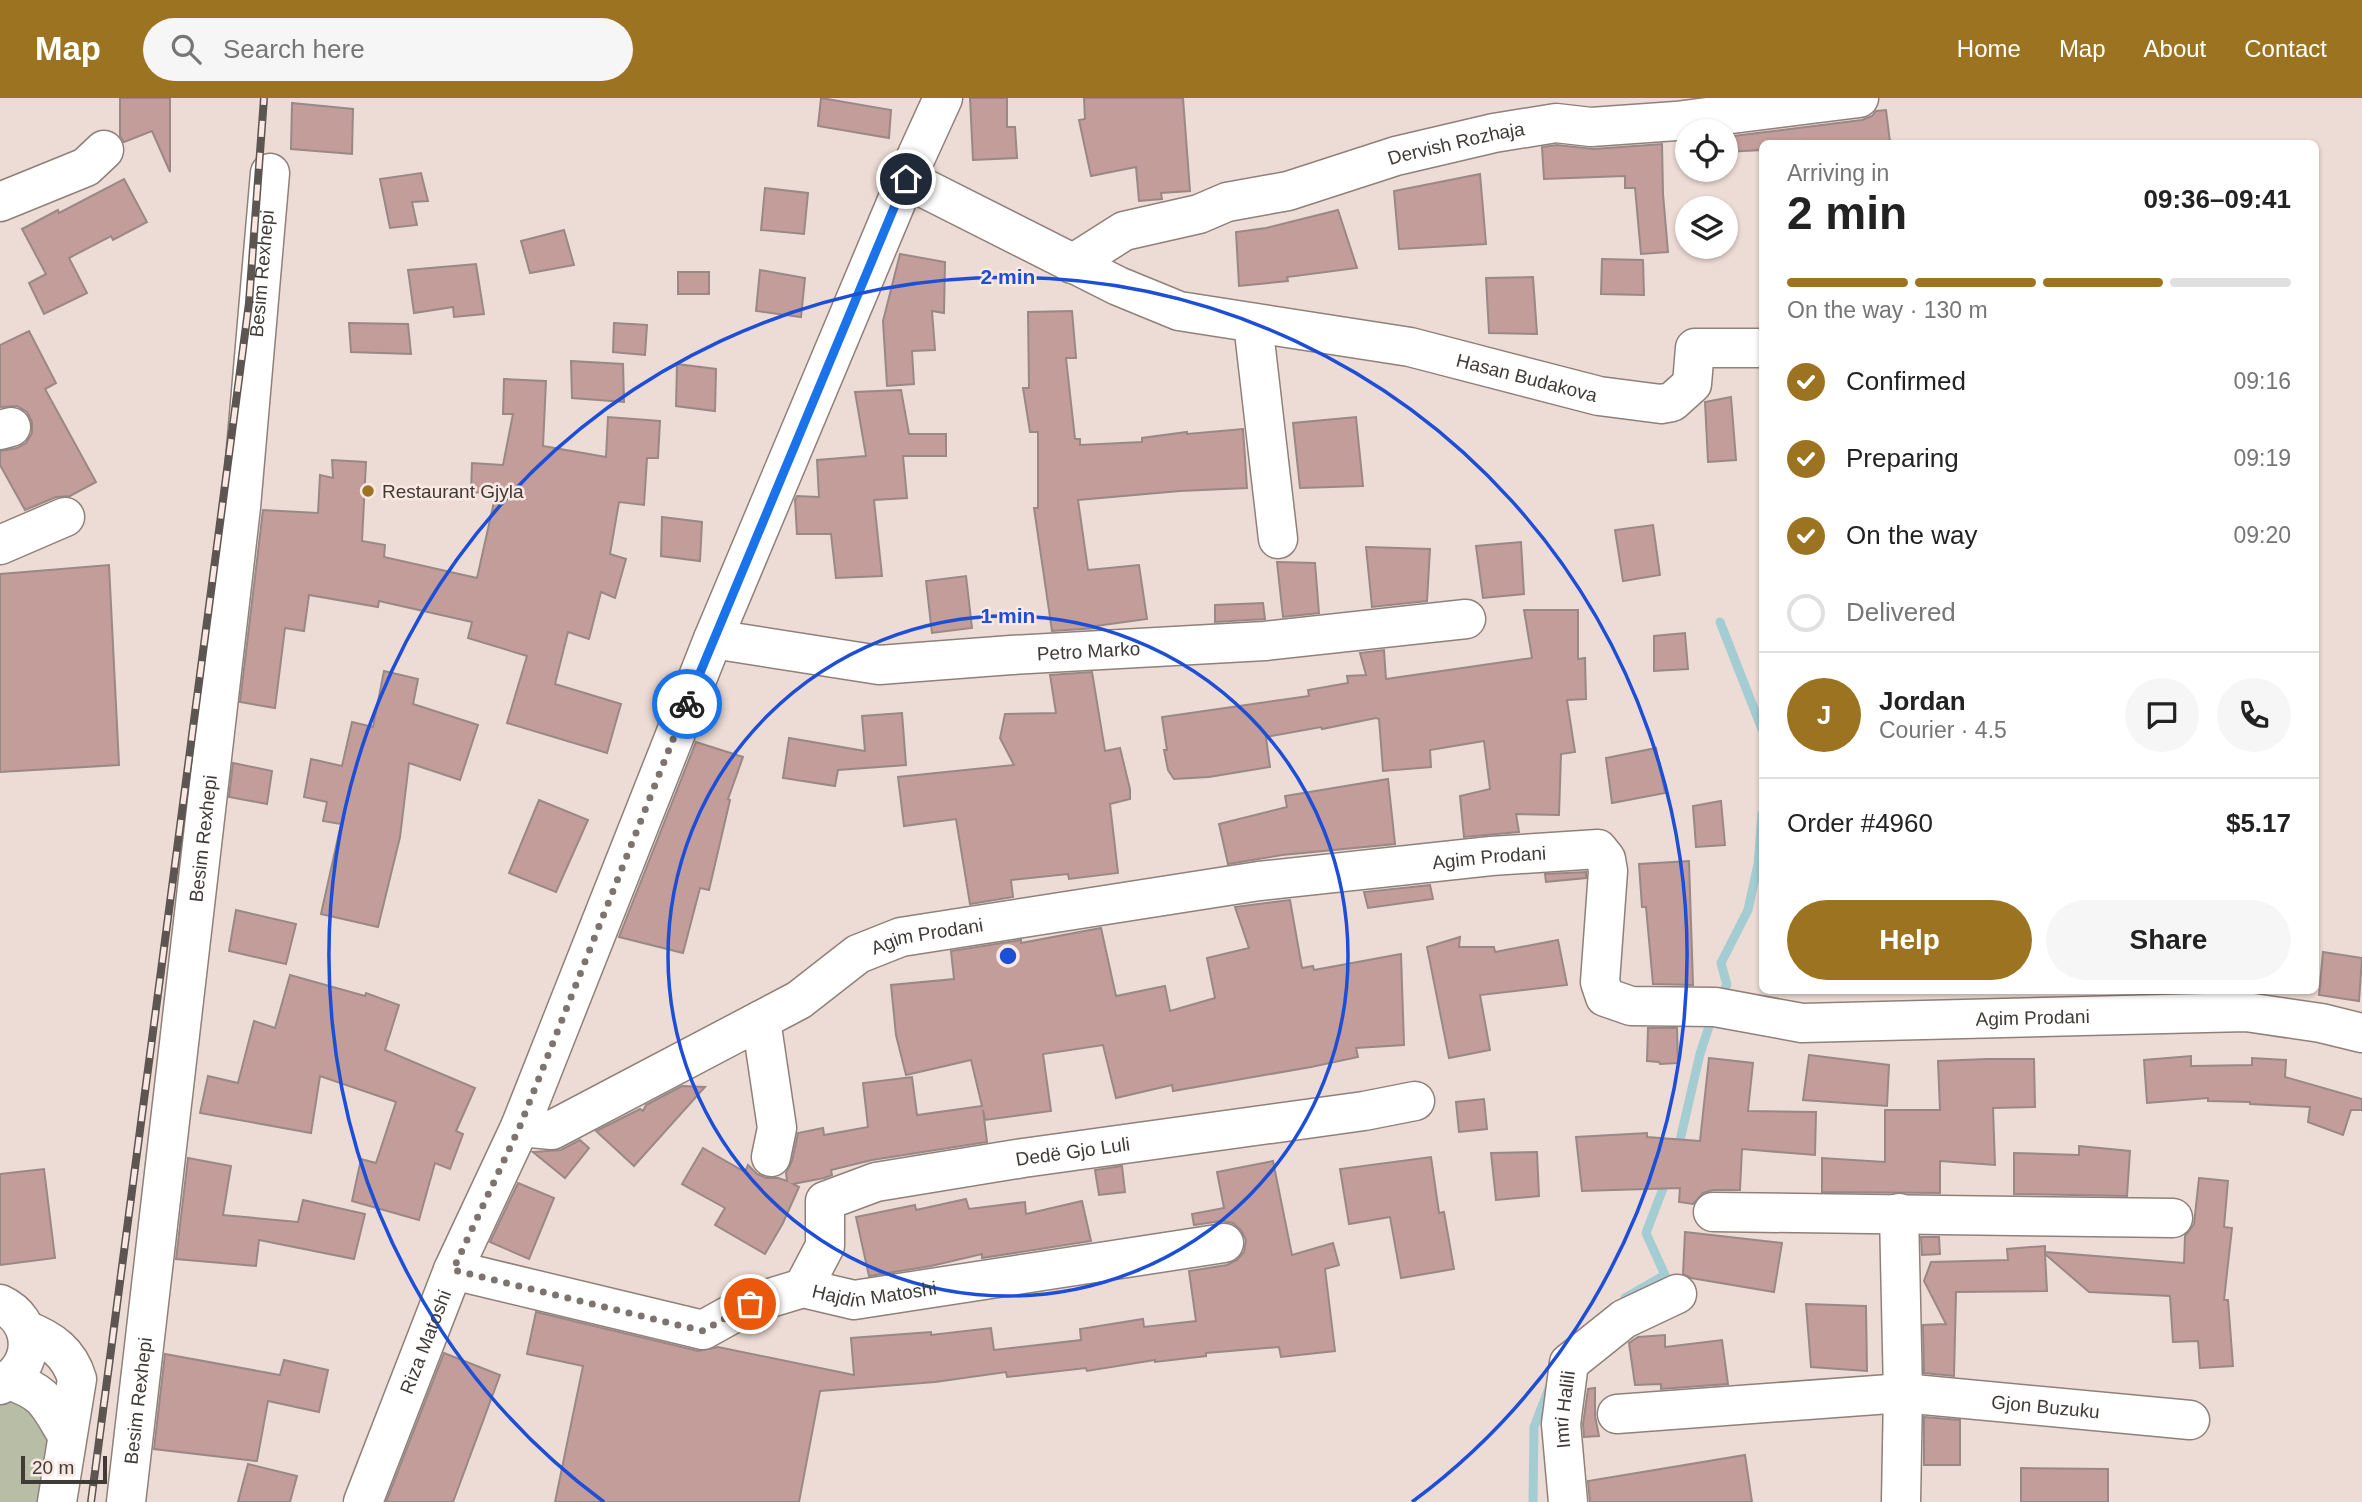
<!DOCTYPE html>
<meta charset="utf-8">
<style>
:root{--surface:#fff;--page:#f6f6f6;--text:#222;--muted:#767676;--line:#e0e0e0;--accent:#9c7421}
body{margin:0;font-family:Arial,sans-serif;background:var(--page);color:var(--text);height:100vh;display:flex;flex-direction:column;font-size:26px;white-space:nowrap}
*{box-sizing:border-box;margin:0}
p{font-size:23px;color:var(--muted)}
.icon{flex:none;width:38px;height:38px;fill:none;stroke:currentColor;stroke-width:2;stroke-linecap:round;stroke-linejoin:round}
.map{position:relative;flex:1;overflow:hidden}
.drawer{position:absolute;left:1759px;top:42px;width:560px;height:854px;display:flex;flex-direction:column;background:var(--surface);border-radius:10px;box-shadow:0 2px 5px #0004}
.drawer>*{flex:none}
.controls{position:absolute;left:1675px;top:21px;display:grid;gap:14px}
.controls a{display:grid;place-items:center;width:63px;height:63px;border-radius:50%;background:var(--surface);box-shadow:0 2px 5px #0004;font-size:35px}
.scale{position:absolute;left:21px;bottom:18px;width:86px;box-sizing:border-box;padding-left:7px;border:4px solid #413b38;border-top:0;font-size:19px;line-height:24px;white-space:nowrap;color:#413b38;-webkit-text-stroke:5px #fae9e2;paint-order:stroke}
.pin{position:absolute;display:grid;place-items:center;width:60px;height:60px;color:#fff;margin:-30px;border:4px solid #fff;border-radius:50%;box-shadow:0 2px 7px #0007}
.courier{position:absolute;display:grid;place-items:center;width:70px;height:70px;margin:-35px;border:5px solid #1a73e8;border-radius:50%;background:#fff;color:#222;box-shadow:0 2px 9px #0007}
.head em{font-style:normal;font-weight:600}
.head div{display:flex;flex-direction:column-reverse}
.head{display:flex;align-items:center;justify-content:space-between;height:119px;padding:0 28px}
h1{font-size:46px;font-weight:600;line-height:52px}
.bar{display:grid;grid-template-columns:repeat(4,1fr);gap:10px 7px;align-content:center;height:84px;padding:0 28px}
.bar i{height:9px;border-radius:5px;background:var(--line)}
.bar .current{background:var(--accent)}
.bar p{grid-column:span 4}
.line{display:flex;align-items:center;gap:18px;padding:0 28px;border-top:2px solid var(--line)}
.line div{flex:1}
.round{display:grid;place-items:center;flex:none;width:74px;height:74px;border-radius:37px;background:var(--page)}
ol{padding:0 28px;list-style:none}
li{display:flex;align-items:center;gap:21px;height:77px}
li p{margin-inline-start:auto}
li .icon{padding:7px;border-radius:50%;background:var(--accent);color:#fff;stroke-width:4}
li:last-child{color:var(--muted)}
li i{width:38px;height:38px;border:4px solid var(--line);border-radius:50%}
.cta{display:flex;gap:14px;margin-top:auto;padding:14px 28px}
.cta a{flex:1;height:80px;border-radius:42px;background:var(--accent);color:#fff;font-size:28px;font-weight:600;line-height:80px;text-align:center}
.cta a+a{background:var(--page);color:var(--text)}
header{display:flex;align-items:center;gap:42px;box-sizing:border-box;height:98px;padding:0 35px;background:var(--accent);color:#fff}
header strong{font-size:33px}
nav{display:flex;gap:38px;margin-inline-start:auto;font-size:24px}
.search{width:490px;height:63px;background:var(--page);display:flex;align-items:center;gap:18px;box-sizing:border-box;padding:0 24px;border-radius:38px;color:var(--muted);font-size:26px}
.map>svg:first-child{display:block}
.green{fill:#b7bea5}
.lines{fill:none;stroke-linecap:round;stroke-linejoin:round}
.stream{stroke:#a3cdd2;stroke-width:9}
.building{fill:#c29d99;stroke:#9a8887;stroke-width:2}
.minor-casing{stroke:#8f8079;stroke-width:41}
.minor{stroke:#fff;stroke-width:38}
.rail-casing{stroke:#5d5551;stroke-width:8}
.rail{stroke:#fae9e2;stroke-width:5;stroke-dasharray:16;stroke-linecap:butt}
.done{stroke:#7d736f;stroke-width:7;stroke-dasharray:0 12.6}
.route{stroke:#1a73e8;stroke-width:9}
.ring{fill:none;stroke:#1d4ed8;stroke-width:3.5}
.poi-dot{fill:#9c7421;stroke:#fae9e2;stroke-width:2.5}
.labels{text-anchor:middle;stroke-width:5;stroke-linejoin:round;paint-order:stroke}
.street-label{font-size:19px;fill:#413b38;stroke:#fae9e2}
.poi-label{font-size:19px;fill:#413b38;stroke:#fae9e2;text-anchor:start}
.centre{fill:#1d4ed8;stroke:#fae9e2;stroke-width:3.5}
.ring-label{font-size:21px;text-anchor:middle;font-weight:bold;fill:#1d4ed8;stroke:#fae9e2;stroke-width:5;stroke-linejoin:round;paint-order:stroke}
</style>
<header>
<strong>Map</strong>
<div class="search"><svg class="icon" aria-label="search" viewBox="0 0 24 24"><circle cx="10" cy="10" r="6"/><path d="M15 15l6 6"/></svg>Search here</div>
<nav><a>Home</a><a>Map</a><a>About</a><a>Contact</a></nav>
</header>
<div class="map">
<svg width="2362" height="1404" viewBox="0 0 2362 1404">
<rect width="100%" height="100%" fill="#eddcd5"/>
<path class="green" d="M5,1303L29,1309L45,1330L49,1359L43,1404H0V1307Z"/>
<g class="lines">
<g class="stream">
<path d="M1720,524L1762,631"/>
<path d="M1720,899L1727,887L1721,865L1748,812L1758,766L1762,716"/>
<path d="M1678,1051L1700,956L1712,919"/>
<path d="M1625,1200L1665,1177L1646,1135L1667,1080"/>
<path d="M1533,1404L1534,1329L1549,1290"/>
</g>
</g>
<g class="building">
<path d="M120,0H170V74L152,33L124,44L120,38Z"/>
<path d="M821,0L891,12L889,40L818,28Z"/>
<path d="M970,0H1007V29H1015L1017,60L973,62Z"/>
<path d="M1084,0H1183L1190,93L1161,95L1162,101L1139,103L1136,69L1091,78L1079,22L1085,21Z"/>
<path d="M292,5L353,11L352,56L291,51Z"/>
<path d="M1886,12L1890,44L1762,46V52L1726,54V39L1862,22L1872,18L1876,13Z"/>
<path d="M1662,46L1663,96L1668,154L1641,156L1635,90H1625V78L1544,81L1542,49L1557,47L1593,51Z"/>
<path d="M421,75L428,103L412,104L417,127L390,130L380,81Z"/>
<path d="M1480,76L1486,146L1399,151L1394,93Z"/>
<path d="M124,81L147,124L113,142L111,138L69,160L87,195L44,216L29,185L46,176L22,131L58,112L59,115Z"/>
<path d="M765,90L808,95L804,136L761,132Z"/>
<path d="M1338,112L1357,170L1287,179L1288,183L1239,188L1236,134L1266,130Z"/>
<path d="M564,132L574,167L530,175L521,143Z"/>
<path d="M900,156L945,164L944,215L932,213L935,252L912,253L914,286L887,288L883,223Z"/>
<path d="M1602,161L1643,162L1644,197L1601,196Z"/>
<path d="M476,166L484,216L454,219L453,209L414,215L408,172Z"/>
<path d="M760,172L805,180L801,219L756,213Z"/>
<rect x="678" y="174" width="31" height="22"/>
<path d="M1533,179L1537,236L1489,235L1486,180Z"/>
<path d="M1072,213L1076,260H1066L1075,341H1080V347L1142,344V340L1187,334V336L1243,331L1247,390L1180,393L1078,402L1088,472L1139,467L1147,521L1096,528L1097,530L1052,533L1034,410H1038V334H1030L1023,290H1029L1028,214Z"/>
<path d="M349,225L408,226L411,256L351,254Z"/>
<path d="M614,225L647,227L645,257L613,254Z"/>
<path d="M29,233L56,285L45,291L96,384L70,398L56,399L25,412L0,367V353L17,350L26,345L32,335V324L27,314L17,308L0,309V247Z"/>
<path d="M571,263L623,266L624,304L572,300Z"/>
<path d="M677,266L716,271L715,313L676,308Z"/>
<path d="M504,281L546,283L543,348L606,359L608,319L660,323L658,360H647L644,407L619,404L610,456L626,461L615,500L601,494L589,541L568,534L555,586L621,606L607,655L507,625L527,558L468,540L472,524L379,503L378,509L309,497L304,533L285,530L275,610L240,604L263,412L318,415L320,377L333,380L332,362L366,364L362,443L385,447L384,459L477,480L496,395L471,394L472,365L503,367L513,316H503Z"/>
<path d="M901,292L909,336H946V358H903L907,400L874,402L882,478L836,480L831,436H797L795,402L797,398L819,399L817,362L866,358L855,294Z"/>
<path d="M1731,299L1736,362L1708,364L1705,304Z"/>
<path d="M1356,319L1363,388L1300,390L1293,325Z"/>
<path d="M662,419L702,424L700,463L661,458Z"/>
<path d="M1653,427L1660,477L1623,483L1615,432Z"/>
<path d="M1521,444L1524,496L1483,500L1476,448Z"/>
<path d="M1366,449L1430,451L1427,503L1372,509Z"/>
<path d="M1277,464L1315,465L1319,515L1283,519Z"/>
<path d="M109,467L119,667L0,674V476Z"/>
<path d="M966,478L972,530L932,535L926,483Z"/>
<path d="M1263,505L1265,521L1215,524V507Z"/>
<path d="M1524,512H1578V561L1585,560L1586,601L1567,602L1575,654L1561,656L1559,717L1516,716L1519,734L1464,739L1460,698L1490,691L1484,643L1430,652L1431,669L1383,673L1379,621L1376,620L1322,631L1321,629L1266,639L1270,669L1209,679L1174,681L1168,672L1164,652H1167L1162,619L1309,598L1308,592L1348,585L1347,578L1366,577L1360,555L1384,552L1386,581L1532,560Z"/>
<path d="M1685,535L1688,571L1654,573V538Z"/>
<path d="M384,573L418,581L413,606L478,627L460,682L409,665L400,739L378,829L321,816L341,726L323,723L327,704L304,699L311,661L342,668L352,624L373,629Z"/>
<path d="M1092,574L1105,653L1120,650L1130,691V701L1110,706L1118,775L1069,781L1068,776L1011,782L1013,799L970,806L956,721L904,728L898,679L1014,667L1000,640L1005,616L1056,615L1050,577Z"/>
<path d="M902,615L906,667L838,672L835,688L783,680L789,640L865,653L862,618Z"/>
<path d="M696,644L743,659L728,701L730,702L709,792L700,790L683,855L619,839Z"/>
<path d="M1656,650L1665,695L1612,705L1606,660Z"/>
<path d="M233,665L272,673L267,706L229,699Z"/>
<path d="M1388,681L1395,746L1282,757L1228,766L1219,726L1287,709L1285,698Z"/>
<path d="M539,702L588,722L556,794L509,775Z"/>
<path d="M1721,703L1725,747L1696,749L1693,708Z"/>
<path d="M1689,763L1693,887L1653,886L1646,809H1642L1639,766Z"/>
<path d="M1586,774V780L1546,784L1545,776Z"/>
<path d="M1430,787L1433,801L1368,810L1364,794Z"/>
<path d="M1290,802L1302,870L1313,868L1314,872L1401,856L1404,947L1356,950L1358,959L1311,969L1173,993L1172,987L1116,1000L1103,947L1043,956L1051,1013L985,1022L983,1012L987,1044L872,1062L831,1072L832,1077L824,1080L793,1086L799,1089L783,1125L765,1156L715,1127L725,1110L682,1086L703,1050L745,1074L748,1067L757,1076L766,1080H778L787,1083L786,1075L792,1063L798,1035L823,1030L824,1037L868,1029L863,985L912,979L917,1017L982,1008L971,962L906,977L896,937L891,887L954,881L951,853L1021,842V845L1101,830L1116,898L1165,888L1170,913L1215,900L1207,860L1249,850L1235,809Z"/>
<path d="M236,812L296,826L286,866L229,853Z"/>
<path d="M1460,839L1459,849H1494L1495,854L1558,842L1567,887L1480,897L1490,952L1449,960L1427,849Z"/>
<path d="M2323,854L2362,860L2359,903L2319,897Z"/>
<path d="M290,877L365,898L366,895L399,907L385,952L475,990L456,1033L463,1036L450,1071L435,1065L419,1122L352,1103L361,1061L376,1065L396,1004L320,978L311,1035L200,1015L208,978L238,985L254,923L275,930Z"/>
<path d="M1648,930H1677L1678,965L1660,966L1659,964L1647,963Z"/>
<path d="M1809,957L1889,967L1887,1008L1803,1002Z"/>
<path d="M2191,958V968L2252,967V960L2286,962L2285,979L2362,1001V1012H2351L2343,1037L2308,1024L2310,1009L2250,1006V1004L2208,1003V1000L2147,1005L2144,962Z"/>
<path d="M1709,960L1753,965L1748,1013L1816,1014L1815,1057L1742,1051L1740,1092H1713L1703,1095L1693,1106L1679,1104L1680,1090L1582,1093L1576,1039L1647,1035V1039L1700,1043Z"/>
<path d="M1987,961H2034L2035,1009L1993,1010L1995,1067L1940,1063V1095L1822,1094V1060L1885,1064V1012H1940L1938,963Z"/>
<path d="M682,988L705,989L634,1068L596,1033L640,1011L643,1013L646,1007Z"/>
<path d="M1484,1001L1487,1031L1459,1034L1456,1004Z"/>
<path d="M580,1042L589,1050L565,1080L533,1054L561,1052Z"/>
<path d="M2079,1048L2130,1053L2127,1098L2014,1096V1055L2079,1057Z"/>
<path d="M1537,1054L1539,1098L1496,1102L1491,1055Z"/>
<path d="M1431,1059L1439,1115L1444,1114L1454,1171L1401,1180L1390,1119L1349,1126L1340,1071Z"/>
<path d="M188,1060L231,1068L223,1117L298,1124L303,1102L365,1116L354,1161L259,1142L256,1168L176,1161Z"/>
<path d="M1273,1063L1292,1157L1333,1145L1339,1167L1325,1171L1335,1253L1281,1259L1279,1249L1206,1255V1258L1155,1264V1262L1087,1273L1086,1270L1007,1279L1006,1274L935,1284L820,1293L799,1404H555L583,1268L527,1256L536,1214L698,1253L718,1249L854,1277L851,1240L931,1234V1237L991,1230L994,1252L1081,1242L1080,1231L1143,1221L1144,1229L1196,1223L1189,1173L1227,1167L1237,1162L1244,1154L1246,1142L1241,1132L1233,1125L1221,1123L1194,1127L1192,1116L1224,1110L1217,1074Z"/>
<path d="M1122,1068L1125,1094L1099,1097L1095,1072Z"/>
<path d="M44,1071L55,1160L0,1167V1076Z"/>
<path d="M2199,1080L2228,1083L2224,1129L2232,1130L2224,1202H2228L2233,1268L2200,1270L2198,1243L2173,1244L2170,1198L2089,1194L2045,1156L2047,1193L1956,1194L1954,1278L1924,1275L1923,1227L1946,1226L1924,1183L1931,1164L2008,1162L2007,1151L2045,1148V1154L2184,1165L2185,1138L2194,1126Z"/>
<path d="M518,1085L554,1100L529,1161L490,1144Z"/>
<path d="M966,1101L969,1111L1025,1104L1026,1116L1082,1103L1091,1143L982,1160V1156L931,1168L869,1178L856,1119L915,1107L916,1112Z"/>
<path d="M1685,1134L1782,1145L1774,1194L1691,1180L1683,1176Z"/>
<path d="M1921,1139H1939L1940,1156L1922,1157Z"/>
<path d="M1806,1206L1866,1208L1867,1273L1811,1269Z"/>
<path d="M1665,1237V1249L1722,1242L1728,1286L1661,1291V1286L1635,1287L1629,1245L1638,1239Z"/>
<path d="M444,1255L500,1277L453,1404H386Z"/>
<path d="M165,1256L280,1277L284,1262L328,1272L319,1314L268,1303L257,1363L154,1351Z"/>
<path d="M1595,1290V1318L1599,1338L1584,1339L1583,1326L1588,1291Z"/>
<path d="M1924,1319L1960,1322V1367H1924Z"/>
<path d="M1745,1357L1752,1404H1590L1588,1383Z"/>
<path d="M248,1366L297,1378L290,1404H238Z"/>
<path d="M2021,1370L2108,1371V1404H2021Z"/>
</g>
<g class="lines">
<g class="minor-casing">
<g id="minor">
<path id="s1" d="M906,81L1118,188L1179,213L1410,249L1599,298L1661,306L1672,304L1692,286L1695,250H1762"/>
<path d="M0,104L86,69L104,52"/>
<path id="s2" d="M1072,166L1124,133L1199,116L1227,104L1288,93L1396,58L1494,35L1556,25L1591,29L1676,23L1859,0"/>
<path d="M1253,225L1278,441"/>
<path d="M0,332L11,329"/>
<path d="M0,447L65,419"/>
<path id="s3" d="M713,541L879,567L1011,557L1265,543L1466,521"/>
<path d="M761,922L777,1030L771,1059"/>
<path id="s4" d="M520,1029L552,1032L799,902L858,856L901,839L1259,783L1491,758L1598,751L1606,761L1608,773L1600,884L1605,899L1631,908L1715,909L1802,925L2246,914L2321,925L2362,935"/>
<path d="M1713,1114L2173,1120"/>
<path d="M1899,1115L1903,1295L1901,1404"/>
<path id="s5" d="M453,1172L703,1232L750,1206L803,1190L854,1202L1224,1145"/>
<path id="s6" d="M803,1190L825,1148V1103L876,1084L1023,1060L1364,1013L1415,1003"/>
<path d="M0,1206C37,1223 37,1269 0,1287"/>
<path d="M26,1232C51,1242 69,1254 77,1281L57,1404"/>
<path d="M9,1282C46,1295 47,1304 67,1337"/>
<path id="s7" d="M1617,1316L1903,1295L2190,1322"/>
<path id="s8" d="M126,1404L241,409L270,75"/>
<path id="s9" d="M363,1404L453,1172L520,1029L713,541L906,81L943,0"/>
<path id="s10" d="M1568,1404L1561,1326L1569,1265L1624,1221L1677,1196"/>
</g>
</g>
<use href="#minor" class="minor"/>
<g class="rail-casing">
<path id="rail" d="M91,1404L249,205L264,0"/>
</g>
<use href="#rail" class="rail"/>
</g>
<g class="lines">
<path class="done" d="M687,606L520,1028L453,1172L703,1233L750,1206"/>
<path class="route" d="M687,606L906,81"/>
</g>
<g class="ring">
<circle cx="1008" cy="858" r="340"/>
<path d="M604 1404A679 679 0 1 1 1412 1404"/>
</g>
<circle class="poi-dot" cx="368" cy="393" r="7"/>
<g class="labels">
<g class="street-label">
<text dy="7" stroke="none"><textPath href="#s2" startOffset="406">Dervish Rozhaja</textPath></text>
<text dy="7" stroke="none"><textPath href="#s8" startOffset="1236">Besim Rexhepi</textPath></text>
<text dy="7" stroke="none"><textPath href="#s1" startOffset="658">Hasan Budakova</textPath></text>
<text dy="7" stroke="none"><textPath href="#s3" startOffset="378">Petro Marko</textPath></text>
<text dy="7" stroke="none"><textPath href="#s8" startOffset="668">Besim Rexhepi</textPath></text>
<text dy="7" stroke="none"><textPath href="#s4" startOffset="1026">Agim Prodani</textPath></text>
<text dy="7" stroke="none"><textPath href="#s4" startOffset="458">Agim Prodani</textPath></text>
<text dy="7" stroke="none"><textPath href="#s4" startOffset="1718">Agim Prodani</textPath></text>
<text dy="7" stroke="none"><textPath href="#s6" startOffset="346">Dedë Gjo Luli</textPath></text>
<text dy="7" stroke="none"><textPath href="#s5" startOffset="439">Hajdin Matoshi</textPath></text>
<text dy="7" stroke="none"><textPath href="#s9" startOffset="172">Riza Matoshi</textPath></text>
<text dy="7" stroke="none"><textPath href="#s8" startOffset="102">Besim Rexhepi</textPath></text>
<text dy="7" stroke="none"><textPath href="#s7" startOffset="430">Gjon Buzuku</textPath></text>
<text dy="7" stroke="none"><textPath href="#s10" startOffset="93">Imri Halili</textPath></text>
</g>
<g class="poi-label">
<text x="382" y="400">Restaurant Gjyla</text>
</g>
</g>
<circle cx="1008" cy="858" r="10" class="centre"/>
<g class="ring-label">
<text x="1008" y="186">2 min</text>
<text x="1008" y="525">1 min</text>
</g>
</svg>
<div class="controls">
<a><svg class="icon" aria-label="locate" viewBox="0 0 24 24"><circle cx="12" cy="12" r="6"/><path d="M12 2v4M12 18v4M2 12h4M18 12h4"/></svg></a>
<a><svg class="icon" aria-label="layers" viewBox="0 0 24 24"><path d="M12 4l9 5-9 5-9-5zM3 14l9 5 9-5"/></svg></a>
</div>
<div class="scale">20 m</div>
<div class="pin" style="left:750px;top:1206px;background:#ea580c"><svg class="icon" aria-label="bag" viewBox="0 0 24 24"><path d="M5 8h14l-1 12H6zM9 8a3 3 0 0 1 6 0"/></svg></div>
<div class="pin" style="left:906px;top:81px;background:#1f2937"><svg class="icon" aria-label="home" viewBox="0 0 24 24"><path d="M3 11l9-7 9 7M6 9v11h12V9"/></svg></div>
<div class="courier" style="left:687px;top:606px"><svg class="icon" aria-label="bike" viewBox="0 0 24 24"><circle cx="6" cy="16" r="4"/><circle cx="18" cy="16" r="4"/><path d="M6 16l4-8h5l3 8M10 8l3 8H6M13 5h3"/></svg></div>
<section class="drawer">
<div class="head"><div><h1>2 min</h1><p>Arriving in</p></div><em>09:36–09:41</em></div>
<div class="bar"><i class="current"></i><i class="current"></i><i class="current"></i><i></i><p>On the way · 130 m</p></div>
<ol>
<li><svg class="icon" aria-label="check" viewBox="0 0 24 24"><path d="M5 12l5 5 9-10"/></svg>Confirmed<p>09:16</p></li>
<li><svg class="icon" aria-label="check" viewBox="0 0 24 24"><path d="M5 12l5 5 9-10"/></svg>Preparing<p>09:19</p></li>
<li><svg class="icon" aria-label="check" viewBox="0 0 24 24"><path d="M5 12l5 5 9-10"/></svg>On the way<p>09:20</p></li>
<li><i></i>Delivered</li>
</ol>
<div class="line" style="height:126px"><b class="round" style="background:var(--accent);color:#fff">J</b><div><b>Jordan</b><p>Courier · 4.5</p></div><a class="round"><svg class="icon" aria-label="chat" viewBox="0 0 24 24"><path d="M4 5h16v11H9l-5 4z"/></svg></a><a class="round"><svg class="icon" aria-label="phone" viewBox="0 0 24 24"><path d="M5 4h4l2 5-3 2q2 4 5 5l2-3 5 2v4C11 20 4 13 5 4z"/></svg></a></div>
<div class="line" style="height:91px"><div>Order #4960</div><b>$5.17</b></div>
<div class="cta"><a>Help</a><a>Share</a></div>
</section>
</div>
